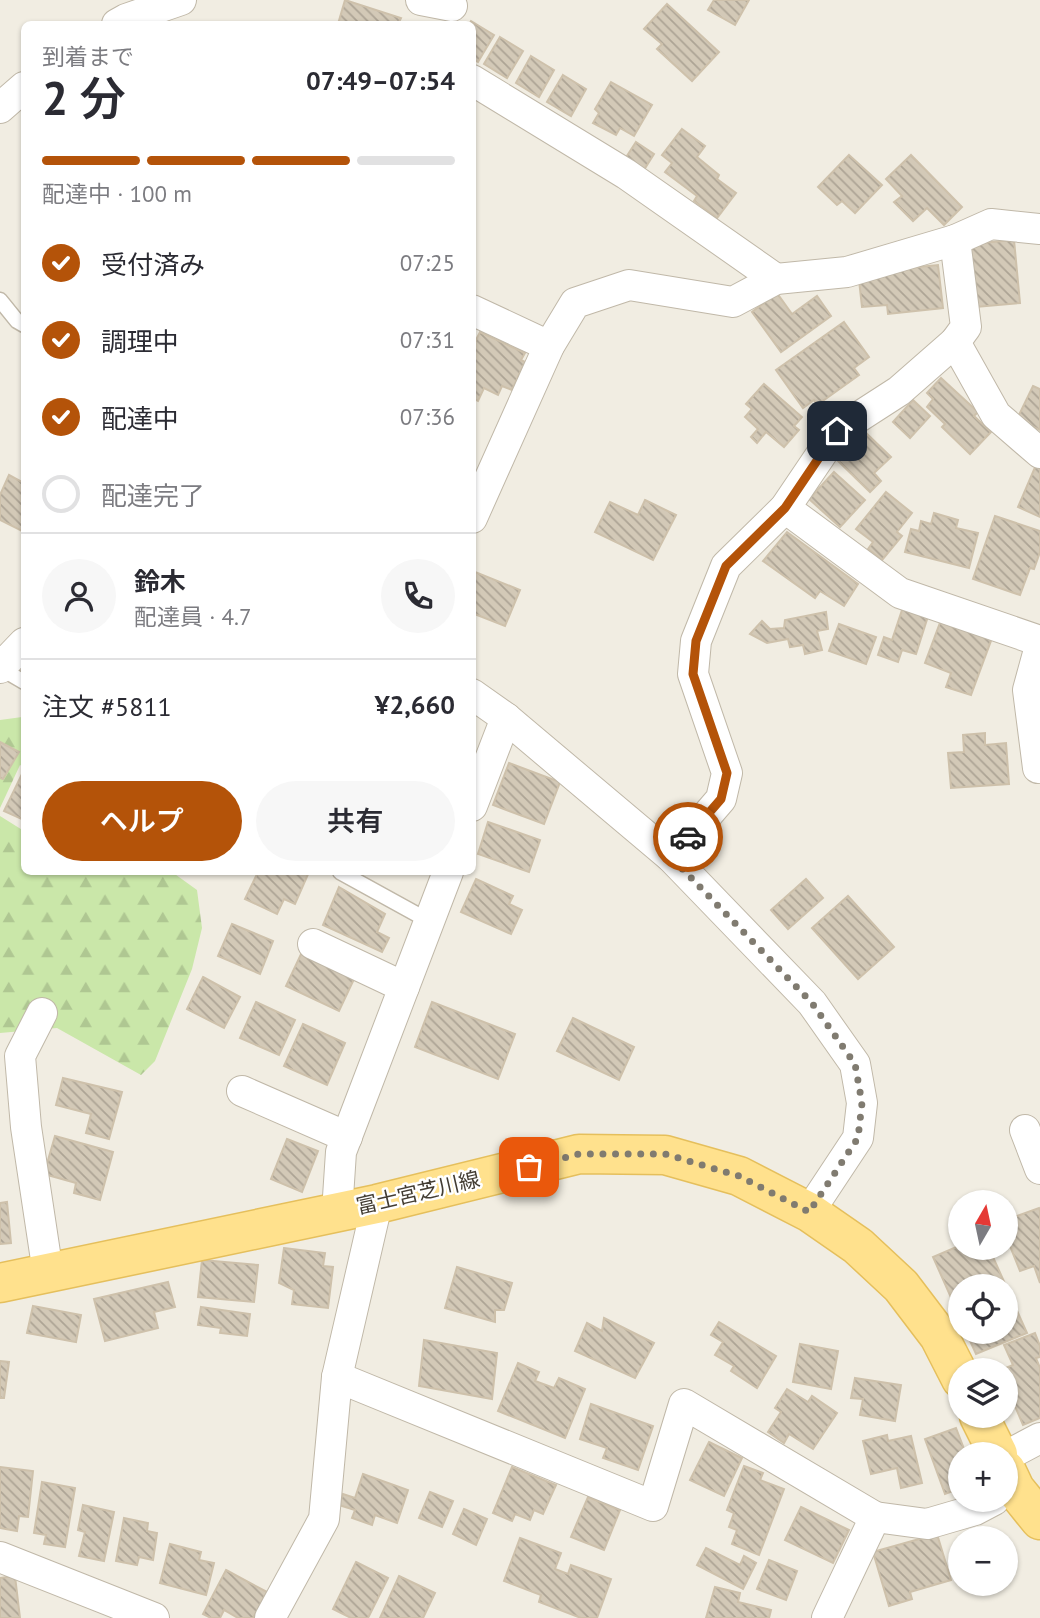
<!DOCTYPE html>
<html lang="ja">
<meta charset="utf-8">
<style>
:root{--surface:#fff;--page:#f7f7f7;--text:#2b2b33;--muted:#7c7c81;--line:#e1e1e2;--accent:#b45309}
body{margin:0;font-family:"PT Sans","Noto Sans JP",sans-serif;background:var(--page);color:var(--text);height:100vh;display:flex;flex-direction:column;font-size:26px;white-space:nowrap}
*{box-sizing:border-box;margin:0}
p{font-size:23px;color:var(--muted)}
.icon{flex:none;width:38px;height:38px;fill:none;stroke:currentColor;stroke-width:2;stroke-linecap:round;stroke-linejoin:round}
.map{position:relative;flex:1;overflow:hidden}
.side{position:absolute;left:21px;top:21px;width:455px;height:854px;display:flex;flex-direction:column;background:var(--surface);border-radius:10px;box-shadow:0 2px 5px #0004}
.side>*{flex:none}
.needle{width:46px;rotate:9deg}
.buttons{position:absolute;left:948px;top:1190px;display:grid;gap:14px}
.buttons a{display:grid;place-items:center;width:70px;height:70px;border-radius:50%;background:var(--surface);box-shadow:0 2px 5px #0004;font-size:35px}
.pin{position:absolute;display:grid;place-items:center;width:60px;height:60px;color:#fff;margin:-30px;border-radius:14px;box-shadow:0 4px 10px #0006}
.courier{position:absolute;display:grid;place-items:center;width:70px;height:70px;margin:-35px;border:5px solid #b45309;border-radius:50%;background:#fff;color:#222;box-shadow:0 2px 9px #0007}
.headline em{font-style:normal;font-weight:600}
.headline div{display:flex;flex-direction:column-reverse}
.headline{display:flex;align-items:center;justify-content:space-between;height:119px;padding:0 21px}
h1{font-size:46px;font-weight:600;line-height:52px}
.bar{display:grid;grid-template-columns:repeat(4,1fr);gap:10px 7px;align-content:center;height:84px;padding:0 21px}
.bar i{height:9px;border-radius:5px;background:var(--line)}
.bar .on{background:var(--accent)}
.bar p{grid-column:span 4}
.line{display:flex;align-items:center;gap:18px;padding:0 21px;border-top:2px solid var(--line)}
.line div{flex:1}
.round{display:grid;place-items:center;flex:none;width:74px;height:74px;border-radius:37px;background:var(--page)}
ol{padding:0 21px;list-style:none}
li{display:flex;align-items:center;gap:21px;height:77px}
li p{margin-inline-start:auto}
li .icon{padding:7px;border-radius:50%;background:var(--accent);color:#fff;stroke-width:4}
li:last-child{color:var(--muted)}
li i{width:38px;height:38px;border:4px solid var(--line);border-radius:50%}
.primary-button{display:flex;gap:14px;margin-top:auto;padding:14px 21px}
.primary-button a{flex:1;height:80px;border-radius:42px;background:var(--accent);color:#fff;font-size:28px;font-weight:600;line-height:80px;text-align:center}
.primary-button a+a{background:var(--page);color:var(--text)}
.map>svg:first-child{display:block}
.forest{fill:url(#forest-firs)}
.building{fill:url(#building-back-hatch);stroke:#cec1ab;stroke-width:2}
.lines{fill:none;stroke-linecap:round;stroke-linejoin:round}
.lane-casing{stroke:#c0b8a8;stroke-width:17}
.street-casing{stroke:#c0b8a8;stroke-width:32}
.primary-casing{stroke:#e5bf5c;stroke-width:41}
.lane{stroke:#fff;stroke-width:14}
.street{stroke:#fff;stroke-width:30}
.primary{stroke:#ffe18d;stroke-width:38}
.done{stroke:#807b70;stroke-width:7;stroke-dasharray:0 12.6}
.route{stroke:#b45309;stroke-width:9}
.labels{text-anchor:middle;stroke-width:5;stroke-linejoin:round;paint-order:stroke}
.street-label{font-size:21px;fill:#433d33;stroke:#fff}
</style>
<div class="map">
<svg width="1040" height="1618" viewBox="0 0 1040 1618">
<defs>
<pattern id="forest-firs" width="22" height="20" patternUnits="userSpaceOnUse" patternTransform="scale(1.75)"><rect width="22" height="20" fill="#cae7a9"/><path d="M5 1l3.5 6h-7zM16 11l3.5 6h-7z" fill="#afc792"/></pattern>
<pattern id="building-back-hatch" width="6" height="6" patternUnits="userSpaceOnUse" patternTransform="scale(1.75)"><rect width="6" height="6" fill="#d3c9b7"/><path d="M-1 5l2 2M0 0l6 6M5-1l2 2" fill="none" stroke="#ada495"/></pattern>
</defs>
<rect width="100%" height="100%" fill="#f1ede2"/>
<g class="forest">
<path d="M22,717L24,719V767L20,765L0,808V720Z"/>
<path d="M0,816L24,831V872H172L197,890L202,928L192,969L155,1061L141,1075L57,1028L0,1033Z"/>
</g>
<g class="building">
<path d="M345,0L401,18L398,24H338Z"/>
<path d="M714,0H749L735,25L708,10Z"/>
<path d="M667,4L719,52L692,81L657,49L662,44L644,29Z"/>
<path d="M471,21L494,35L478,62L472,59V24H469Z"/>
<path d="M500,37L523,51L507,78L484,64Z"/>
<path d="M531,56L554,70L539,97L516,83Z"/>
<path d="M563,75L586,89L571,116L547,102Z"/>
<path d="M611,82L652,105L634,136L620,128L616,135L593,123L599,113L595,109Z"/>
<path d="M682,129L705,146L697,157L719,175L717,179L736,193L717,218L694,201L697,196L665,172L672,163L662,155Z"/>
<path d="M636,142L654,154L644,170L625,159Z"/>
<path d="M849,155L882,185L855,213L842,201L837,205L818,187Z"/>
<path d="M911,155L962,207L944,225L927,208L913,221L894,202L902,196L886,179Z"/>
<path d="M1014,240L1020,303L976,307L970,244Z"/>
<path d="M938,265L943,308L888,314L887,305L862,307L859,280L877,271Z"/>
<path d="M777,293L792,314L817,296L831,316L781,352L752,312Z"/>
<path d="M844,322L869,357L854,368L859,375L817,405L814,400L803,408L776,370Z"/>
<path d="M480,332L525,353L521,360L525,362L512,390L502,386L498,395L484,388L478,401L472,398V348Z"/>
<path d="M941,378L978,412L974,416L991,432L970,454L942,427L945,424L927,407L933,399L927,393Z"/>
<path d="M764,384L802,417L794,426L799,430L784,447L766,432L757,443L751,437L758,429L745,417L752,409L746,404Z"/>
<path d="M1033,386L1040,389V430L1017,419Z"/>
<path d="M913,400L930,416L910,438L893,422Z"/>
<path d="M863,430L891,457L874,473L881,481L870,492L835,458Z"/>
<path d="M1036,465L1040,466V517L1018,507Z"/>
<path d="M834,472L865,500L840,527L809,499Z"/>
<path d="M9,475L24,483V532L0,520V495Z"/>
<path d="M886,492L912,513L897,532L902,536L882,560L868,549L873,542L856,529Z"/>
<path d="M645,500L676,515L653,560L595,532L610,502L638,515Z"/>
<path d="M934,513L958,520L956,528L978,533L969,568L905,552L911,529L919,531L921,521L931,524Z"/>
<path d="M995,516L1040,531V552L1034,569L1030,568L1020,595L973,579Z"/>
<path d="M787,532L858,584L844,606L820,591L815,598L763,561Z"/>
<path d="M475,572L520,590L505,626L472,613V578Z"/>
<path d="M904,604L929,613L916,654L902,650L898,662L878,655L884,637L892,640Z"/>
<path d="M826,612L828,629L817,631L822,650L805,654L803,645L790,647L788,639L767,643L750,634L762,621L770,629L784,628L785,620Z"/>
<path d="M941,620L992,638L971,695L946,687L951,673L925,663Z"/>
<path d="M839,624L876,637L866,664L829,651Z"/>
<path d="M985,733V745L1006,743L1009,784L951,788L948,753L964,752L963,735Z"/>
<path d="M0,742L19,752L3,779L0,778Z"/>
<path d="M509,763L560,782L544,824L493,805Z"/>
<path d="M24,770V820L4,811Z"/>
<path d="M488,822L540,840L529,872L478,854Z"/>
<path d="M258,872H309L295,904L284,899L277,914L245,899Z"/>
<path d="M476,879L513,896L509,904L522,910L511,934L461,912Z"/>
<path d="M806,879L823,898L788,929L771,910Z"/>
<path d="M339,887L385,914L377,932L389,938L382,952L323,925Z"/>
<path d="M848,896L894,947L858,979L812,928Z"/>
<path d="M232,924L273,941L260,974L218,956Z"/>
<path d="M302,952L355,977L339,1011L286,986Z"/>
<path d="M203,977L240,997L224,1028L187,1009Z"/>
<path d="M256,1002L295,1020L279,1055L240,1038Z"/>
<path d="M432,1002L515,1034L498,1079L415,1047Z"/>
<path d="M573,1018L634,1047L619,1080L557,1051Z"/>
<path d="M303,1024L345,1043L327,1085L284,1066Z"/>
<path d="M63,1078L122,1092L109,1139L86,1133L91,1114L56,1105Z"/>
<path d="M55,1136L113,1152L100,1200L74,1193L76,1183L44,1174Z"/>
<path d="M287,1139L318,1151L302,1192L271,1179Z"/>
<path d="M7,1202L11,1243L0,1244V1203Z"/>
<path d="M1039,1208L1040,1211V1283L1034,1266L1020,1271L1006,1236V1220Z"/>
<path d="M961,1245V1248H989L1027,1333L976,1354L966,1332H1006V1286H961V1320L933,1257Z"/>
<path d="M284,1248L325,1253L323,1266L333,1267L328,1308L292,1304L294,1290L279,1283Z"/>
<path d="M202,1260L258,1265L254,1302L198,1297Z"/>
<path d="M457,1267L512,1283L504,1310H495V1322L445,1308Z"/>
<path d="M168,1282L175,1307L154,1312L158,1328L105,1341L94,1299Z"/>
<path d="M33,1306L81,1315L76,1342L27,1333Z"/>
<path d="M201,1307L250,1314L247,1336L220,1333L221,1328L198,1325Z"/>
<path d="M604,1318L654,1343L635,1378L575,1351L587,1323L602,1331Z"/>
<path d="M719,1322L776,1356L757,1388L731,1371L734,1366L715,1355L723,1342L711,1335Z"/>
<path d="M1035,1333L1040,1346V1357L1036,1358L1040,1368V1418L1023,1425L1006,1385V1370H1001L1013,1365L1004,1345Z"/>
<path d="M424,1340L497,1353L492,1399L419,1386Z"/>
<path d="M800,1344L838,1351L831,1389L793,1382Z"/>
<path d="M0,1361L9,1362L4,1398H0Z"/>
<path d="M518,1363L539,1372L535,1381L554,1388L559,1378L585,1389L565,1438L498,1411Z"/>
<path d="M855,1378L901,1385L895,1421L860,1415L863,1399L851,1398Z"/>
<path d="M787,1389L808,1402L812,1396L837,1413L813,1449L789,1434L784,1443L768,1432L781,1412L775,1408Z"/>
<path d="M591,1404L653,1426L638,1470L603,1458L607,1448L580,1439Z"/>
<path d="M956,1428L966,1454H961V1488L945,1494L925,1439Z"/>
<path d="M887,1435L888,1441L911,1436L922,1483L901,1488L897,1468L871,1474L863,1441Z"/>
<path d="M709,1442L742,1458L724,1496L690,1480Z"/>
<path d="M744,1466L763,1473L760,1480L784,1489L759,1555L732,1544L737,1530L729,1527L734,1513L727,1510Z"/>
<path d="M0,1467L33,1471L28,1517L19,1516L17,1531L0,1528Z"/>
<path d="M512,1467L556,1485L543,1514L534,1510L530,1520L515,1514L512,1521L493,1513Z"/>
<path d="M363,1474L408,1490L397,1523L375,1515L372,1525L352,1518L355,1510L339,1505L343,1494L355,1498Z"/>
<path d="M42,1482L75,1488L65,1547L44,1544L46,1535L34,1533Z"/>
<path d="M430,1492L453,1501L442,1527L419,1518Z"/>
<path d="M588,1497L620,1510L604,1550L571,1537Z"/>
<path d="M83,1505L114,1512L104,1561L79,1556L85,1532L78,1530Z"/>
<path d="M801,1507L849,1530L833,1563L785,1540Z"/>
<path d="M464,1509L487,1519L476,1545L453,1534Z"/>
<path d="M124,1518L148,1523L147,1531L157,1533L153,1560L139,1557L137,1565L116,1561Z"/>
<path d="M937,1534L951,1580L910,1592L912,1599L889,1606L873,1552Z"/>
<path d="M520,1538L561,1553L555,1569L568,1574L571,1565L611,1579L597,1618H581L539,1602L541,1595L504,1581Z"/>
<path d="M170,1544L201,1552L199,1560L214,1563L206,1595L160,1583Z"/>
<path d="M706,1548L740,1565L744,1556L756,1563L743,1589L697,1565Z"/>
<path d="M769,1560L797,1571L786,1600L757,1589Z"/>
<path d="M356,1562L388,1578L368,1618H351L333,1609Z"/>
<path d="M226,1570L267,1592L253,1618H238L224,1610L220,1618H211L203,1614Z"/>
<path d="M15,1576L20,1618H0V1578Z"/>
<path d="M399,1576L435,1593L423,1618H380Z"/>
<path d="M715,1587L740,1593L738,1602L771,1610L769,1618H706Z"/>
</g>
<g class="lines">
<g class="lane-casing">
<g id="lane">
<path d="M0,300L17,321L24,325"/>
<path d="M0,668L24,682"/>
<path d="M340,872L429,921"/>
</g>
</g>
<g class="street-casing">
<g id="street">
<path d="M421,0L452,6"/>
<path d="M117,24L126,19L181,0"/>
<path d="M472,80L626,174L776,279"/>
<path d="M0,108L24,87"/>
<path d="M472,310L549,346"/>
<path d="M955,342L996,415L1040,453"/>
<path d="M785,508L900,593L1040,641"/>
<path d="M472,518L549,346L575,303L629,285L733,302L776,279L847,272L955,240L991,224L1040,229"/>
<path d="M0,668L24,643"/>
<path d="M472,694L506,718L671,857L812,1003L855,1064L862,1103L858,1138L809,1212"/>
<path d="M1038,768L1028,690L1040,646"/>
<path d="M472,806L506,718"/>
<path d="M671,857L721,799L727,773L693,674L696,641L726,566L785,508L837,431L899,391L955,342L966,327L955,240"/>
<path d="M313,944L404,987"/>
<path d="M42,1013L20,1056L26,1127L48,1273"/>
<path d="M242,1091L347,1137"/>
<path d="M1025,1130L1040,1169"/>
<path d="M337,1212L341,1152L448,872"/>
<path d="M337,1377L653,1506L684,1404L875,1517"/>
<path d="M1006,1456L1040,1438"/>
<path d="M0,1557L154,1618"/>
<path d="M270,1618L324,1519L337,1377L377,1204"/>
<path d="M827,1618L875,1517L927,1524L975,1510L994,1500"/>
</g>
</g>
<g class="primary-casing">
<g id="primary">
<path d="M0,1283L377,1204L579,1154L665,1155L739,1176L809,1212L858,1246L901,1286L939,1336L961,1379"/>
<path d="M979,1416L998,1454"/>
<path d="M1006,1470L1015,1489L1040,1520"/>
</g>
</g>
<use href="#lane" class="lane"/>
<use href="#street" class="street"/>
<use href="#primary" class="primary"/>
</g>
<g class="lines">
<path class="done" d="M529,1167L579,1154H665L739,1176L809,1212L858,1138L862,1103L855,1064L812,1003L671,857L688,837"/>
<path class="route" d="M688,837L721,799L727,773L693,674L696,641L726,566L785,508L837,431"/>
</g>
<g class="labels">
<g class="street-label">
<text transform="translate(418 1193) rotate(-13)" y="7">富士宮芝川線</text>
</g>
</g>
</svg>
<div class="buttons">
<a><svg class="needle" viewBox="-14 -14 28 28"><path d="M0-13l5 13h-10z" fill="#e53935"/><path d="M0 13l5-13h-10z" fill="#7c7c81"/></svg></a>
<a><svg class="icon" aria-label="locate" viewBox="0 0 24 24"><circle cx="12" cy="12" r="6"/><path d="M12 2v4M12 18v4M2 12h4M18 12h4"/></svg></a>
<a><svg class="icon" aria-label="layers" viewBox="0 0 24 24"><path d="M12 4l9 5-9 5-9-5zM3 14l9 5 9-5"/></svg></a>
<a>+</a>
<a>−</a>
</div>
<div class="pin" style="left:529px;top:1167px;background:#ea580c"><svg class="icon" aria-label="bag" viewBox="0 0 24 24"><path d="M5 8h14l-1 12H6zM9 8a3 3 0 0 1 6 0"/></svg></div>
<div class="pin" style="left:837px;top:431px;background:#1f2937"><svg class="icon" aria-label="home" viewBox="0 0 24 24"><path d="M3 11l9-7 9 7M6 9v11h12V9"/></svg></div>
<div class="courier" style="left:688px;top:837px"><svg class="icon" aria-label="car" viewBox="0 0 24 24"><path d="M5 17H2v-5l4-1 3-4h7l3 4 3 1v5h-3M9 17h6M6 11h13"/><circle cx="7" cy="17" r="2"/><circle cx="17" cy="17" r="2"/></svg></div>
<section class="side">
<div class="headline"><div><h1>2 分</h1><p>到着まで</p></div><em>07:49–07:54</em></div>
<div class="bar"><i class="on"></i><i class="on"></i><i class="on"></i><i></i><p>配達中 · 100 m</p></div>
<ol>
<li><svg class="icon" aria-label="check" viewBox="0 0 24 24"><path d="M5 12l5 5 9-10"/></svg>受付済み<p>07:25</p></li>
<li><svg class="icon" aria-label="check" viewBox="0 0 24 24"><path d="M5 12l5 5 9-10"/></svg>調理中<p>07:31</p></li>
<li><svg class="icon" aria-label="check" viewBox="0 0 24 24"><path d="M5 12l5 5 9-10"/></svg>配達中<p>07:36</p></li>
<li><i></i>配達完了</li>
</ol>
<div class="line" style="height:126px"><a class="round"><svg class="icon" aria-label="person" viewBox="0 0 24 24"><circle cx="12" cy="8" r="4"/><path d="M4 21q1-7 8-7t8 7"/></svg></a><div><b>鈴木</b><p>配達員 · 4.7</p></div><a class="round"><svg class="icon" aria-label="phone" viewBox="0 0 24 24"><path d="M5 4h4l2 5-3 2q2 4 5 5l2-3 5 2v4C11 20 4 13 5 4z"/></svg></a></div>
<div class="line" style="height:91px"><div>注文 #5811</div><b>¥2,660</b></div>
<div class="primary-button"><a>ヘルプ</a><a>共有</a></div>
</section>
</div>
